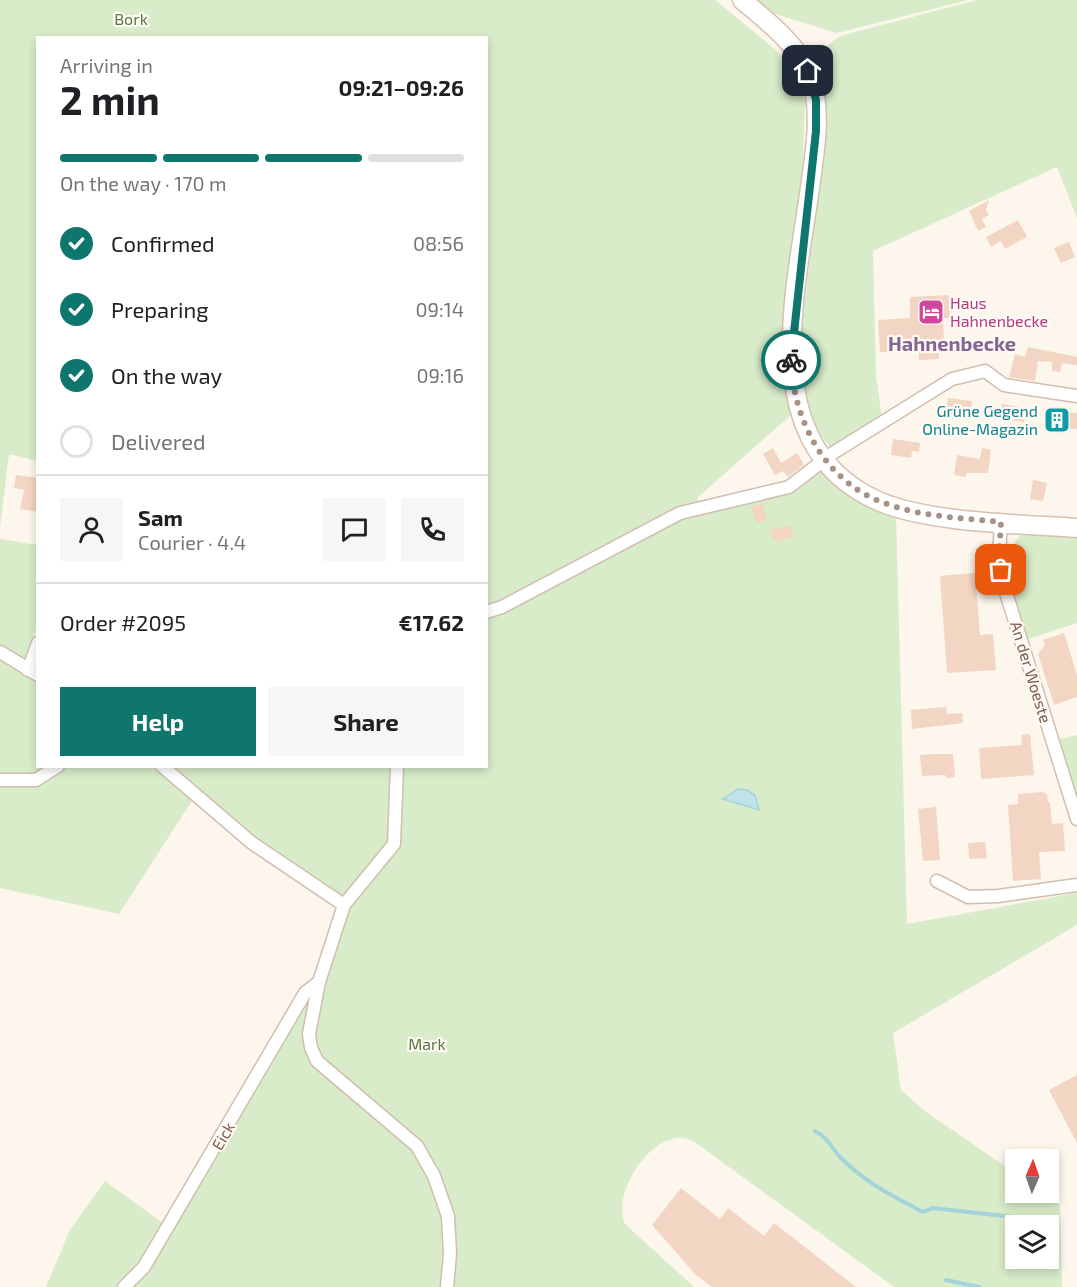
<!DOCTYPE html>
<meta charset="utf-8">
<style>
:root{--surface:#fff;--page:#f6f6f6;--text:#202124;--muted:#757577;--line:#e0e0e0;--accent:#0f766e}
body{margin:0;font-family:"Exo 2",sans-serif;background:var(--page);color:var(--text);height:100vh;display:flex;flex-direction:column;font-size:22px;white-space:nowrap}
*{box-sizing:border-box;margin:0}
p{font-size:20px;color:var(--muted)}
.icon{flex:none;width:33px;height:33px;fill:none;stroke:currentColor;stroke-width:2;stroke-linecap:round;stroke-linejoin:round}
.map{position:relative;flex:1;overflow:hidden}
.details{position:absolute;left:36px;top:36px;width:452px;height:732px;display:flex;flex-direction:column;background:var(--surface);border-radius:0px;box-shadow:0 3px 9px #0003}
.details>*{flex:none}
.needle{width:39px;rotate:2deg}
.buttons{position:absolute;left:1005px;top:1149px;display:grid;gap:12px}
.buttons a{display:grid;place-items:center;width:54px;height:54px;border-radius:0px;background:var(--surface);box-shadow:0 3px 9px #0003;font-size:30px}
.pin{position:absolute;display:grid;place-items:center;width:51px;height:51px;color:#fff;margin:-26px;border-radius:12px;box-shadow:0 3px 9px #0006}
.courier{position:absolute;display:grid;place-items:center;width:60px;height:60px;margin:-30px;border:4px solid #0f766e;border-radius:50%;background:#fff;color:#222;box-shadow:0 2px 8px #0007}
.head em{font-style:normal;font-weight:700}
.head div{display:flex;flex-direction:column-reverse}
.head{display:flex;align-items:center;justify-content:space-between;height:102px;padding:0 24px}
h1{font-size:39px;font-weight:700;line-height:45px}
.bar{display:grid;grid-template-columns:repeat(4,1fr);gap:9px 6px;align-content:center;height:72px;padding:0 24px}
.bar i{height:8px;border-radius:4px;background:var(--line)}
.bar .active{background:var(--accent)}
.bar p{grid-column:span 4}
.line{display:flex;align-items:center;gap:15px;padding:0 24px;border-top:2px solid var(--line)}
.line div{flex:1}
.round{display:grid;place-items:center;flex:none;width:63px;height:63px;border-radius:0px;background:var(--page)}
ol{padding:0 24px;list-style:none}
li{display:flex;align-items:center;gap:18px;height:66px}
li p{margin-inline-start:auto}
li .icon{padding:6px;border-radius:50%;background:var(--accent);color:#fff;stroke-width:4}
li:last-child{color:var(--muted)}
li i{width:33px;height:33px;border:3px solid var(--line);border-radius:50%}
.cta{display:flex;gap:12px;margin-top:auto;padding:12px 24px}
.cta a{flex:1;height:69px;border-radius:0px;background:var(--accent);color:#fff;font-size:24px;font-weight:700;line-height:69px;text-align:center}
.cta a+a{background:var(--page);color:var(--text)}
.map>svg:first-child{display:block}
.green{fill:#d8ecc9;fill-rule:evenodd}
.water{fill:#bfe3e8;stroke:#a5d3da;stroke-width:1.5}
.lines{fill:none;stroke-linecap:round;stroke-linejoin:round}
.stream{stroke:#a5d3da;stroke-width:4}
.building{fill:#f3d5c3}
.minor-casing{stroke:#d1beb0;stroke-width:15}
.secondary-casing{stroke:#d6c0b0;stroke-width:21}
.minor{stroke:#fff;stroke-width:12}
.secondary{stroke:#fff;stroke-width:18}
.done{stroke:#a89285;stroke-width:6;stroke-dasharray:0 10.8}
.route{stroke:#0f766e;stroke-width:8}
.labels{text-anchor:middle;stroke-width:4.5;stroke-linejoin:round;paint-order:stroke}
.park-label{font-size:16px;fill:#537a41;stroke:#fffaf3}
.hotel-label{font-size:16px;fill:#b23c85;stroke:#fffaf3;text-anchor:start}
.culture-label{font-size:16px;fill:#0d838f;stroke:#fffaf3;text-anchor:end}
.street-label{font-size:16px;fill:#7a5c4d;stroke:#fffaf3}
.quarter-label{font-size:20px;font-weight:bold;fill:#846695;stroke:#fffaf3}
</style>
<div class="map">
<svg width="1077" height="1287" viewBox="0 0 1077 1287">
<rect width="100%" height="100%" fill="#fdf6ec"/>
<g class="green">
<path d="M0,0H715L776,50L797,76L805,101L803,161L785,321L782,376L791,415L697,498L701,506L486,607V38H38L37,461L9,454L0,527Z"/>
<path d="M754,0H968L837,33L769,12Z"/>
<path d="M977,0H1077V218L1057,167L873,251L876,376L882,418L831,448C809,424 801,389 798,357L822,160L825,97L821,70L823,49L840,36Z"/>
<path d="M825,465L838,487L882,512L896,515L907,924L1077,893V925L893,1033L901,1090L926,1112L1015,1173L1016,1192L1044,1193L1060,1204L1062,1287H894L696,1143C660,1119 610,1189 625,1224L694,1287H450V1216L437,1164L431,1176C446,1219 448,1242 443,1287H127L304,999L320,987L346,905L397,846L401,767L486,766V617L681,517L790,488ZM1016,1226H1048V1258H1016Z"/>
<path d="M1024,534L1077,538V623L1025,640C1019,617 994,548 1024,534Z"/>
<path d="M0,539L37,545V624L27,666L0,650Z"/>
<path d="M0,655L37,678L38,766L54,767L26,780L0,778Z"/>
<path d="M1077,735V802L1057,740Z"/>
<path d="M62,767H154L193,799L119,914L0,888V781L28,784Z"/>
<path d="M170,767H395L391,843L344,903L254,838Z"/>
<path d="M105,1181L167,1226L142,1266L121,1287H46L70,1230Z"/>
</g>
<path class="water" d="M738,789L747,790L755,795L759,810L723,799Z"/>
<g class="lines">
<g class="stream">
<path d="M815,1131C831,1140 830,1147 841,1158C866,1183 892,1196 923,1212L933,1208L1039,1220"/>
<path d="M946,1280L979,1287"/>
</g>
</g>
<g class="building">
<path d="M989,200L986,210L989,215L982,219L986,227L978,231L969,211Z"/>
<path d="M1018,220L1027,237L1005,249L1001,241L991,247L986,237Z"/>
<path d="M1069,242L1075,257L1061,263L1054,248Z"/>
<path d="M949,295L950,318H943L944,346H938L939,359L919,360V351L880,352L878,320L910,318V297Z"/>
<path d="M1028,347L1077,357V365L1062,363L1060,372L1052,371V362L1038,361L1035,381L1009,377L1015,354L1025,357Z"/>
<path d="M948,398L972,401L970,417L946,413Z"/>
<path d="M1002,404L1026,408L1024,422L1000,419Z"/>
<path d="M1048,411L1077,413V429L1047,427Z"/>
<path d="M893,439L920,443L919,452L912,451L911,458L891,455Z"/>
<path d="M773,448L781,463L797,453L804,465L788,477L783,471L775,475L763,454Z"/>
<path d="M982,448L991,450L988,473H966V477L954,475L957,455L980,459Z"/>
<path d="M16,475L38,478V512L20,509L24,490L14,488Z"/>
<path d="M1033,480L1047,483L1043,501L1030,499Z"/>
<path d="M763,503L767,520L756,523L751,507Z"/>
<path d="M790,525L793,537L774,542L770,530Z"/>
<path d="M975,573L980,635L993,634L996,670L947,673L940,576Z"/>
<path d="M1064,633L1077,675V697L1054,705L1038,654L1045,645L1043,640Z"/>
<path d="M946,707L947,714L962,713L963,723L912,729L911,710Z"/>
<path d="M1030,734L1034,775L981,779L979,748L1022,745L1021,735Z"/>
<path d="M934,754H953L955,777L946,778L945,775L922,776L920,755Z"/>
<path d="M1043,792L1047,794L1048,802H1050L1052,824L1063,823L1065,851L1039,852L1041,879L1013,881L1008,805L1018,804V794Z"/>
<path d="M936,807L940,860L923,861L918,809Z"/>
<path d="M985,842L987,858L969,859L968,843Z"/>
<path d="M1077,1075V1143L1049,1090Z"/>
<path d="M681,1188L720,1219L728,1208L764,1236L774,1223L856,1287H712L696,1275L652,1225Z"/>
</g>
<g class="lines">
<g class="minor-casing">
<g id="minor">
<path d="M1001,522L999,556L1003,583L1077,819"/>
<path d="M486,612L502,607L680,513L789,487L833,453L952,379L985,371L1004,385L1077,396"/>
<path d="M0,652L38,675"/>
<path d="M28,670L38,643"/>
<path d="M162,766L252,843L344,905"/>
<path d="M397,766L394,844L344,905L319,982L309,1034L311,1048L317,1061L417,1146L434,1176L448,1216L450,1254L447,1287"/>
<path d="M0,780H36L58,766"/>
<path d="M937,881L968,897L998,896L1077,885"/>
<path d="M124,1287L144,1267L305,993L319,982"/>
</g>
</g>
<g class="secondary-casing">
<path id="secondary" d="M742,0C766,20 797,44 809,73C822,106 816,146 811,180C798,284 752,443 876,500C925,523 1021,524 1077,528"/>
</g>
<use href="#minor" class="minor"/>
<use href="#secondary" class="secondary"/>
</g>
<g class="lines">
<path class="done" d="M791,360C793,421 826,484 887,504C923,517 963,518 1001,522L999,556L1001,570"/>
<path class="route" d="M791,360L816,131V100L808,71"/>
</g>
<defs>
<g id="hotel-square" transform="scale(1.35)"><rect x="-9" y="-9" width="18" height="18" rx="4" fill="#d1479c" stroke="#fffaf3"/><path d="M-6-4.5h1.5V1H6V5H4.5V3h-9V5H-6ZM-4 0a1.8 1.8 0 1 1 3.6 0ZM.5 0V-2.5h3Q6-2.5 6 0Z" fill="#fff"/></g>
<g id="building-square" transform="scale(1.35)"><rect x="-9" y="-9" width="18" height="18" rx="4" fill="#0f9aa8" stroke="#fffaf3"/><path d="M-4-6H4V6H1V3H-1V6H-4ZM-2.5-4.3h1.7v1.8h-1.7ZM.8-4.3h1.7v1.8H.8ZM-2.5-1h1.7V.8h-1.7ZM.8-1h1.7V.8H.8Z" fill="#fff"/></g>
</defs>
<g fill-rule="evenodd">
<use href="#hotel-square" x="931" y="312"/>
<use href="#building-square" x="1057" y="420"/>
</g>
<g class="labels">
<g class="park-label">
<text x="131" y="25">Bork</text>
<text x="427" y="1050">Mark</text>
</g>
<g class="hotel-label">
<text x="950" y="309">Haus<tspan x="950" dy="18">Hahnenbecke</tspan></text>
</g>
<g class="culture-label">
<text x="1038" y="417">Grüne Gegend<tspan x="1038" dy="18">Online-Magazin</tspan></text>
</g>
<g class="street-label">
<text transform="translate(1031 672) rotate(73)" y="6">An der Woeste</text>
<text transform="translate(223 1136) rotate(-60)" y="6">Eick</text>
</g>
<g class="quarter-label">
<text x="952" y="351">Hahnenbecke</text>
</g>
</g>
</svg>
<div class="buttons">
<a><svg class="needle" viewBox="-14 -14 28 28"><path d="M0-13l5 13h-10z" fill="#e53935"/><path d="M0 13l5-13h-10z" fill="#757577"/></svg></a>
<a><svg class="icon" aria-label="layers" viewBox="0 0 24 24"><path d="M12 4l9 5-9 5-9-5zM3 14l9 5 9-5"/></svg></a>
</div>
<div class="pin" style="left:1001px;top:570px;background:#ea580c"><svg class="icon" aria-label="bag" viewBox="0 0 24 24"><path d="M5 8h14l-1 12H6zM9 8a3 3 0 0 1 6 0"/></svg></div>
<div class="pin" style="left:808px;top:71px;background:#1f2937"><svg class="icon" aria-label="home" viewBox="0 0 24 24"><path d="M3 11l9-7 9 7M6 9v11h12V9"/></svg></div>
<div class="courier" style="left:791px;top:360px"><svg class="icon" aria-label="bike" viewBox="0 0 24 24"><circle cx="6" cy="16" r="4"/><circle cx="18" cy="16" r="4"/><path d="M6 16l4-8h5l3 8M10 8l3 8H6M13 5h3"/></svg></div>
<section class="details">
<div class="head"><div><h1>2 min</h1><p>Arriving in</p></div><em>09:21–09:26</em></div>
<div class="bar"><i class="active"></i><i class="active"></i><i class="active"></i><i></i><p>On the way · 170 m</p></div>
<ol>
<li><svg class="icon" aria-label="check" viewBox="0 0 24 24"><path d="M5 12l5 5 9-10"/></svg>Confirmed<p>08:56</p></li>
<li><svg class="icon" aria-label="check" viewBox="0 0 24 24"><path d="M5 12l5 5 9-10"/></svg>Preparing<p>09:14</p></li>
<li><svg class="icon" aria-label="check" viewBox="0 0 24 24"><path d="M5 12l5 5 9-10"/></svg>On the way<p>09:16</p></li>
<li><i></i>Delivered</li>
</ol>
<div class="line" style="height:108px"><a class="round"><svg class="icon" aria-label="person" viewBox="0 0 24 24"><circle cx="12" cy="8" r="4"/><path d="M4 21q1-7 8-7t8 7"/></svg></a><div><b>Sam</b><p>Courier · 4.4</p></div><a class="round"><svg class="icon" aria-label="chat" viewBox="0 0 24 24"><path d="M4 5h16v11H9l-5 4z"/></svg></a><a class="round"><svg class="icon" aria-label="phone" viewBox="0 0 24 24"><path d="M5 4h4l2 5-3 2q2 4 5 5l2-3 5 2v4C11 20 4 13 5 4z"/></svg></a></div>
<div class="line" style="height:78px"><div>Order #2095</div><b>€17.62</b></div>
<div class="cta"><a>Help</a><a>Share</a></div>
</section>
</div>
